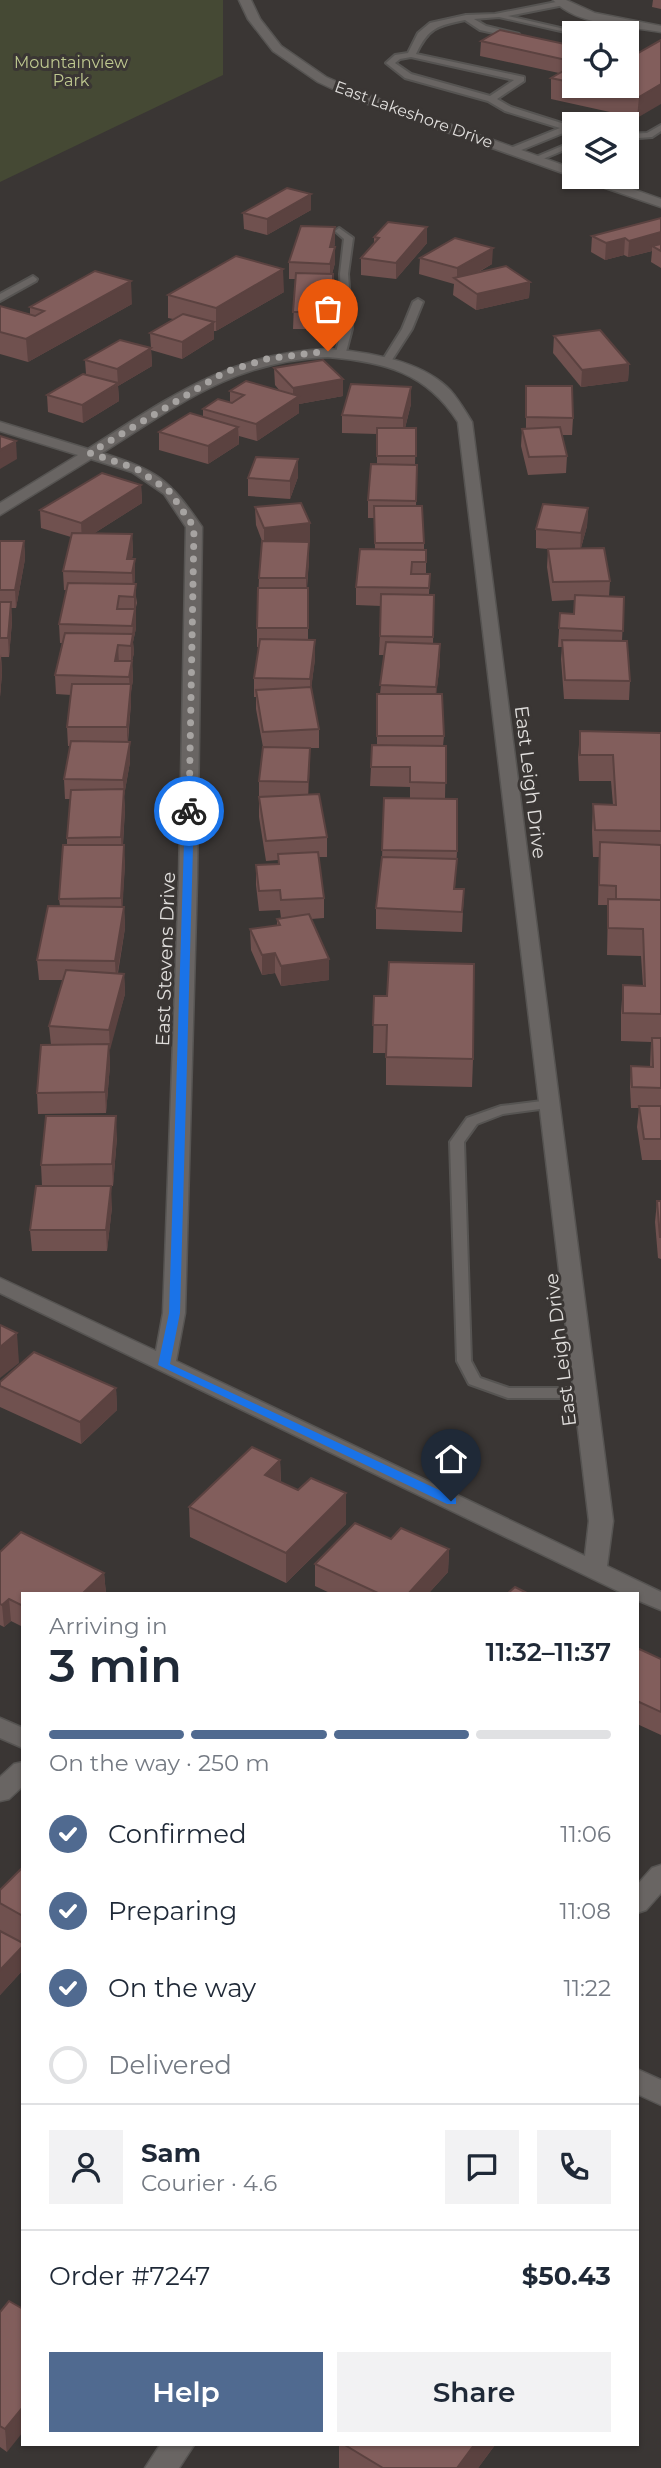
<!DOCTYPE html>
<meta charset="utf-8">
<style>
:root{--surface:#fff;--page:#f2f2f3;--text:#1f2937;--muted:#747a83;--line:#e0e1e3;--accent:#506a90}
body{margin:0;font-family:Montserrat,sans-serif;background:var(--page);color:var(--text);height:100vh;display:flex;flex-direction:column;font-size:26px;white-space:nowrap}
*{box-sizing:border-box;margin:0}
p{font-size:23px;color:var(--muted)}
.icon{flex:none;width:38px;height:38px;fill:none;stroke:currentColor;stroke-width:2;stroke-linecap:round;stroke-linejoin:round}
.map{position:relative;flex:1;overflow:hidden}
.side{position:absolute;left:21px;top:1592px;width:618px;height:854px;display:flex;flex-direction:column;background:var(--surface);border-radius:0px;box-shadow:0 2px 5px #0004}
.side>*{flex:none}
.fabs{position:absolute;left:562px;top:21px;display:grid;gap:14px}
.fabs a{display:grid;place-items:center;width:77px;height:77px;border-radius:0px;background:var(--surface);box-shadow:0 2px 5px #0004;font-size:35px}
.pin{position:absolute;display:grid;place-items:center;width:60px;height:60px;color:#fff;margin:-72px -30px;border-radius:50% 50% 50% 0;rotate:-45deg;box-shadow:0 0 7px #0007}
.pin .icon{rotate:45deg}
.courier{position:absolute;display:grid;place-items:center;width:70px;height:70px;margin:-35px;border:5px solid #1a73e8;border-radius:50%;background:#fff;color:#222;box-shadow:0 2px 9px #0007}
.overview em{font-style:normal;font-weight:600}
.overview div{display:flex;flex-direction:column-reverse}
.overview{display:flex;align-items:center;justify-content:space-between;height:119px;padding:0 28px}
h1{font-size:46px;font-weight:600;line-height:52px}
.bar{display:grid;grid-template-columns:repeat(4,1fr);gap:10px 7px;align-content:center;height:84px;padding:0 28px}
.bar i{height:9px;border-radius:5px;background:var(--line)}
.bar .current{background:var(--accent)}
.bar p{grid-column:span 4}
.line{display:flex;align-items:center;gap:18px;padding:0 28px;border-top:2px solid var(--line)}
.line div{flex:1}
.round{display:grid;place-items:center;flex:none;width:74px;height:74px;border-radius:0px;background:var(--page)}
ol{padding:0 28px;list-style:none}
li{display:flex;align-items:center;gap:21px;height:77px}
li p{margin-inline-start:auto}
li .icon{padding:7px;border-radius:50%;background:var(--accent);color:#fff;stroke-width:4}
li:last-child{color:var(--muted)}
li i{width:38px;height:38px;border:4px solid var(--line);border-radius:50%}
.primary-button{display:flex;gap:14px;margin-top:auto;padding:14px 28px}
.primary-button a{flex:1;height:80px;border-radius:0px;background:var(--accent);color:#fff;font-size:28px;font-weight:600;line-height:80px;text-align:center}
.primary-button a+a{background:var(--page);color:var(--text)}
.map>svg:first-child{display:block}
.green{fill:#454934}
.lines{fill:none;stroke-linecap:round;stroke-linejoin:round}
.lane-casing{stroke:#565452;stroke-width:4}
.street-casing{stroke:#565452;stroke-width:3}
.secondary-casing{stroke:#565452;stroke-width:3}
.lane{fill:#696563;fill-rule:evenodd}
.street{fill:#696563;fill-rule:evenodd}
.secondary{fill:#696563;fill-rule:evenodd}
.wall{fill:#70514f}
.shaded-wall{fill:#5b4240}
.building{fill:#825e5c;stroke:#5b4240;stroke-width:2}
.route{fill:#1a73e8}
.done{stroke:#a6a3a1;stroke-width:7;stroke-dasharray:0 12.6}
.labels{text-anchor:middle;stroke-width:6;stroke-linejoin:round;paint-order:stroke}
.far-park-label{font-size:16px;fill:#bfc990;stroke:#3a3634}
.far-street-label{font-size:16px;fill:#e0dedc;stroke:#3a3634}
.street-label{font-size:19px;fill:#e0dedc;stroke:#3a3634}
</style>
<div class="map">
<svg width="661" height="2468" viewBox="0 0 661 2468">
<rect width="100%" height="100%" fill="#3a3634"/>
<path class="green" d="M0,0H223V75L0,182Z"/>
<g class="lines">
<g class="lane-casing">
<g id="lane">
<path d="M561,1L565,3L564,5L508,16L582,33L574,34L499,17L474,19L486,26L519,34V38H516L480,30L465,20C437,26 429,27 416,54L524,77V81L497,99L511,107L574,127V132L568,131L514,153H508V149L560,128L505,111L488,101L405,78L386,63L395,55L408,53L418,33L430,23L466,15L495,14ZM411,57L514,80L490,96L411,74L395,63L400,59Z"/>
<path d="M661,125V131L652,137L626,139V134L647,133Z"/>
<path d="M574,141V146L538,161L531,159Z"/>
<path d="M339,228L353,238L348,274L352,329L346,352L341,355L336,352L342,329L340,274L344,239L335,231Z"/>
<path d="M33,276L37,279L36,281L0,301V294Z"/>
<path d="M418,299L423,302L412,329L390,363H384L382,361L402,329L413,302Z"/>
<path d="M550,1100L555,1101L557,1104L555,1107L503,1114L477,1124L464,1142L471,1361L480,1378L509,1388H586L593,1393L586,1398H508L469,1384L457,1361L450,1142L467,1118L501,1106Z"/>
</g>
</g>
<g class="street-casing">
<g id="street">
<path d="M553,0H566L595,13L661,26V32C628,26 577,26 553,0Z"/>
<path d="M328,349C368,352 421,360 450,390C459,400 465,411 472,422L613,1521L607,1566L661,1592V1610L637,1600V1594H624L0,1293V1278L156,1351L163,1313L179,878L186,527L164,494L132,472L91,459L0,515V503L78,455L0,431V422L88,449C169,398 228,353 328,349ZM328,357C384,362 426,372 458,422L589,1521L585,1556L176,1361L185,1313L197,878L202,527C168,478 158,471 102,453C178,405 234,361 328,357Z"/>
<path d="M23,1762V1786L9,1799L0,1801V1777L14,1764Z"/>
</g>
</g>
<g class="secondary-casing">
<g id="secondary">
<path d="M239,0H251L260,19L281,46L326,77L362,93L574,169V177L354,99L318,82L273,51L248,19Z"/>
<path d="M580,177H598L661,199V207L582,180Z"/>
<path d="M0,1718L23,1728V1748L0,1738Z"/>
<path d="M661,1865V1893L646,1910L637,1913V1885L652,1868Z"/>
<path d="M637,2069L661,2080V2105L637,2094Z"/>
<path d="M160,2445H194L179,2468H145Z"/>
</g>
</g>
<use href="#lane" class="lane"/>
<use href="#street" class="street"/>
<use href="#secondary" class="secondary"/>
</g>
<g class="wall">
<path d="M653,0H661V9L652,7Z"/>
<path d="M661,40L637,118L551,99V78L559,73L480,56L481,41L574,46V86H626Z"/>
<path d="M311,194V210L267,235L244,229L243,213Z"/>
<path d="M661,218V268L651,262L652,251L628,257L624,255L605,260L591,252L592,236Z"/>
<path d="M427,227V243L396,279L361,275V258L374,243V237Z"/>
<path d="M335,243L334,247H335V263L332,274L333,293H339L338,329H293L295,279H289V262Z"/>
<path d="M420,258L492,264L477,273L530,282L529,298L476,310L453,295L454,284L419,274Z"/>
<path d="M284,292L216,331H214V339L182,359L151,350L152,366L118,386L119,401L83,423L48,412L47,395L86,374L85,360L151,348L150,333L173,319L168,318V295Z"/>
<path d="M132,304L28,362L0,354V306L30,314V307Z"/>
<path d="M554,336L629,364L628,381L581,387L553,353Z"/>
<path d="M274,368L343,396L299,404V413L257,441L239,436V444L208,464L159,450V432L203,417V409L230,403V391H280L275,385Z"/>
<path d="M526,386L573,418L572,435H562L567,456L566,473L528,475L521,446L522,429H526Z"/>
<path d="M411,404L405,428H416L415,465H417L416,506L424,543V550H426V574H430L429,594L434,595L433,644L440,663L436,694L444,736L443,746H446L445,799L457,851L455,889H464L462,932L376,929V908L382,859L384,798H410V787L370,786L371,767L377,745V694H380L384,655H379L381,606L356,605V587L375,549L374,518H368V500L377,464V434L342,433V415Z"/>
<path d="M298,459V477L290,499L248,496V478Z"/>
<path d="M141,485L142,503L93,534H132L133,553L132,559L135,578L134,584L137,603L135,611L136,628L133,642L134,653L132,661L133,680L131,691V703L128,742H130V762L124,796L125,809L123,845L125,864L122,907H124L125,928L118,973L124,974L125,994L109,1050L110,1065L106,1113L38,1114L37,1093L51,1045L49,1026L63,980H39L37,960L60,906L59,899L67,845V838L70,799H65L64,779L70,746H68L67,727L71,695L56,694L55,675L62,643H60L59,624L67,590H64L63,571L71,537L41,528L40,510Z"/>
<path d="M255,507L310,523V542H307L309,560L307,588H308V640H315V659L311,688L319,729V748H310L308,794L327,837V857H319L324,898V918L311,919L329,980L281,986L275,973L262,975L251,950L250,929L277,926V919L281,918L280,910L259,911L256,885V865L278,864V860L266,861L259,817V781L263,747L256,709V697H254V678L259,647H257V628L259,578L262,541L256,525Z"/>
<path d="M588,508L587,526L581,548L610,581L609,597H624L622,641L630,681L629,700L564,699L561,659L562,647H558L560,613L574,614L575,600L552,601L547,567L548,549L536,548V529Z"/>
<path d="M0,541H24L25,559L16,608H11L12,621L9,657H1L2,673L0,697Z"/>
<path d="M580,731L661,733V1160H642L637,1127L639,1108H631L630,1087L631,1066H650L651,1042L621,1041V1013L623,985L643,986L641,956L607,955L608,905H598L599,857H593L592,831L593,804L613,805L611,781H579L578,758Z"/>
<path d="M374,996L473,1059L472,1087L386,1085V1053H373Z"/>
<path d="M117,1137L113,1186H88L112,1207L107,1251H32L30,1230L42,1186L41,1165Z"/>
<path d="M657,1201H661V1259L658,1258L655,1222Z"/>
<path d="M0,1382L116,1388L117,1410L81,1444L0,1407Z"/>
<path d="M280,1460L281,1482L298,1490L346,1524L286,1583L190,1537L189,1507Z"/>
<path d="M391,1539L449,1549L448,1572L428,1594H332L315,1586V1564Z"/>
<path d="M0,1552L104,1573L106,1594H23V1627L11,1621L4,1627L0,1625Z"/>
<path d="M637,1648L661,1659V1735L637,1724Z"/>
<path d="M23,1867V1970L0,1995V1890Z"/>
<path d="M0,2312L7,2452L0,2447Z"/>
<path d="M339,2445H495L478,2468H339Z"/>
</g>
<g class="shaded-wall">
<path d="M574,55V70L566,75V60Z"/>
<path d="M661,84V104L637,118L639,97Z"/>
<path d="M311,194V210L267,235V219Z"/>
<path d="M335,227V243L330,263V247Z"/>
<path d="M427,227V243L396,279V263Z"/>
<path d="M661,232V248L652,246V251L628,257L629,241Z"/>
<path d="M625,238L624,255L605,260L606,243Z"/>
<path d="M335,247V263L330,281V264Z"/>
<path d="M493,248L492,264L460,282L457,280V268Z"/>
<path d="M283,269L284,292L216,331V308Z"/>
<path d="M131,281L132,304L28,362L26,339Z"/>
<path d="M530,282L529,298L476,310L477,294Z"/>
<path d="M214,322V339L182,359V342Z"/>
<path d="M151,348L152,366L118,386L119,401L83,423L82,405L118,384L117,369Z"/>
<path d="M629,364L628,381L581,387L582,370Z"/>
<path d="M343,379V396L299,404V413L257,441L256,424L293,400V388Z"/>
<path d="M411,387V404L403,436V418Z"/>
<path d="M238,427L239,444L208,464V446Z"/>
<path d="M16,441L17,459L0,469V450Z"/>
<path d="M298,459V477L290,499V481Z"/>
<path d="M141,485L142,503L82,541L81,523Z"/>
<path d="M588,508L587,526L580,551L581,533Z"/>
<path d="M310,523V542L264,546V528Z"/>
<path d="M132,534L133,553L129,573L127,559Z"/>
<path d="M24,541L25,559L16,608L15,590Z"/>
<path d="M309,542V560L306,597V578Z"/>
<path d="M135,559V578L133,591L132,573Z"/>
<path d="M136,584V628L133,642L134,653L131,665V646L134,614V597Z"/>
<path d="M11,602L12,621L9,657L8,638Z"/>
<path d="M315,640V659L310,698V679Z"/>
<path d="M440,644V663L435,706L436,687Z"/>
<path d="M118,645L119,664L115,661Z"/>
<path d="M1,654L2,673L0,697V663Z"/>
<path d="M132,661L133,680L131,691V703L127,746V727L130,692L129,677Z"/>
<path d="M130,742V762L124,796L125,809L122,857L121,837L124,797L123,780Z"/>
<path d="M310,748V767L308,801V782Z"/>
<path d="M124,845L125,864L122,918L121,898Z"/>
<path d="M124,907L125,928L116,981L115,961Z"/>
<path d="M275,953V973L262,975V955Z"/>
<path d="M329,959V980L281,986V966Z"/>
<path d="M124,974L125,994L110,1050L109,1030Z"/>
<path d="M109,1044L110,1065L106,1113L105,1092Z"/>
<path d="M116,1116L117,1137L113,1186L112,1164Z"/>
<path d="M111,1186L112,1207L107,1251L106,1230Z"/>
<path d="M17,1333L19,1363L0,1378V1347Z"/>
<path d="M116,1388L117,1410L81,1444L80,1422Z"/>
<path d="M280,1460L281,1490L265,1475Z"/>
<path d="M346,1493V1524L286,1583V1553Z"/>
<path d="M449,1549L448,1572L428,1594H408Z"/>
<path d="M104,1573L106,1594H82Z"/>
<path d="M9,1599L11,1621L4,1627L2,1605Z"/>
<path d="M23,1946V1970L0,1995V1970Z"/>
<path d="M23,2407V2432L7,2452L5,2429Z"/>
<path d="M474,2445H495L478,2468H457Z"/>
</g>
<g class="building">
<path d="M500,30L574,46V55L566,60L481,41Z"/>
<path d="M661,40V84L639,97L587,86H626V60Z"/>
<path d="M574,65V83L551,78Z"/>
<path d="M287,188L311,194L267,219L243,213Z"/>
<path d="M661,218V232L629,241L625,238L606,243L592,236Z"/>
<path d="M388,222L427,227L396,263L361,258L379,238L374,237Z"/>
<path d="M301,226L335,227L330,247H335L330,264L289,262Z"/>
<path d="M455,238L493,248L457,268L420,258Z"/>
<path d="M661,244V251L652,246Z"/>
<path d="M236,256L283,269L216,308L168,295Z"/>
<path d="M506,266L530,282L477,294L454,278Z"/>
<path d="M95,271L131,281L26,339L0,332V306L35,316L44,311L30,307Z"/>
<path d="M296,273L333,274V293H339L338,312H293Z"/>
<path d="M183,314L214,322L182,342L150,333Z"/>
<path d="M600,330L629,364L582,370L554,336Z"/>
<path d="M120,340L151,348L117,369L85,360Z"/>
<path d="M323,360L343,379L293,388L274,368Z"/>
<path d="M83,374L118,383L82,405L47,395Z"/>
<path d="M246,381L299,396L256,424L203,409L218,399L232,403L244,395L230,391Z"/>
<path d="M351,384L411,387L403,418L342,415Z"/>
<path d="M526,386H572L573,418L526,417Z"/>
<path d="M190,413L238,427L208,446L159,432Z"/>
<path d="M560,427L567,456L529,457L522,429Z"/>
<rect x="377" y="428" width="39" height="28"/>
<path d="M0,436L16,441L0,450Z"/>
<path d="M256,457L298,459L290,481L248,478Z"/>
<path d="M371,464L417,465L416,501L368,500Z"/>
<path d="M102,473L141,485L81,523L40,510Z"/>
<path d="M301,503L310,523L264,528L255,507Z"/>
<path d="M543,504L588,508L581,533L536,529Z"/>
<path d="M374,506H422L424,543H375Z"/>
<path d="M72,533L132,534L127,559H135L132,573L63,571Z"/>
<path d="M0,541H24L15,590H0Z"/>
<path d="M262,541L309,542L306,578H259Z"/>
<path d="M604,548L610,581L553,582L548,549Z"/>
<path d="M360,549L426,550V562H412L411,574H430L429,588L356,587Z"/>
<path d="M68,583L136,584L134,597L119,596L117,609H135L132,626L59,624Z"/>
<path d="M258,588H308V628H257Z"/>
<path d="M381,594L434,595L433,637L380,636Z"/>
<path d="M575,595L624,597L623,631L559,628L560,613L574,614Z"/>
<path d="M0,602H11L8,638H0Z"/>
<path d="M65,633L133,634L131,646L118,645L115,661H132L129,677L55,675Z"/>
<path d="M260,639L315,640L310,679L254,678Z"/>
<path d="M562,640L627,641L630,681L565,680Z"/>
<path d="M386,642L440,644L436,687L380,685Z"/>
<path d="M72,684H131L127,727H67Z"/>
<path d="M311,687L319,729L263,732L256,690Z"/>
<path d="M377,694H442L444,736H377Z"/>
<path d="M580,731L661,733V831L595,830L593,804L616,805L613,755H580Z"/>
<path d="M71,741L130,742L123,780L64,779Z"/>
<path d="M372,745L446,746V783L410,782V767H371Z"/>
<path d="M263,747L310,748L308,782L259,781Z"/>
<path d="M124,789L121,837L67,838L71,790Z"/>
<path d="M319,794L327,837L266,841L259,797Z"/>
<path d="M384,798L457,799V851L382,850Z"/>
<path d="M600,842L661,845V900L616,899V886L599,885Z"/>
<path d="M63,845H124L121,898L59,899Z"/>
<path d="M318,852L324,898L281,900L280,890L259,891L256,865L279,864L278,854Z"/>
<path d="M382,857L457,859L454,889H464L462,912L376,908Z"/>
<path d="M608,899L661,900V1014L623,1013V985L645,986L643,929L608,928Z"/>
<path d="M48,906L124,907L115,961L37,960Z"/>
<path d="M309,914L329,959L281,966L275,953L262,955L250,929L280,925L277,919Z"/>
<path d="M389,962L474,964L473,1059L386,1057L387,1025H373L374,996H387Z"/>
<path d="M66,970L124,974L109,1030L49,1026Z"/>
<path d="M652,1038H661V1088L632,1087L631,1066L653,1067Z"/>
<path d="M109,1044L105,1092L37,1093L41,1045Z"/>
<path d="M639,1106H661V1139H644Z"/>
<path d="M46,1116H116L112,1164L41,1165Z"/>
<path d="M36,1186H111L106,1230H30Z"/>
<path d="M657,1201H661V1237H660Z"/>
<path d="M0,1325L17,1333L0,1347Z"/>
<path d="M34,1352L116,1388L80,1422L0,1386V1382Z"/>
<path d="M252,1447L280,1460L265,1475L298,1490L311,1478L346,1493L286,1553L189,1507Z"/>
<path d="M355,1523L391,1539L401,1528L449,1549L408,1594H380L315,1564Z"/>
<path d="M21,1532L104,1573L82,1594H23V1606L9,1599L2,1605L0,1604V1552Z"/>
<path d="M515,1587L529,1594H507Z"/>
<path d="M637,1648L661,1659V1712L637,1701Z"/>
<path d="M23,1867V1916L0,1903V1890Z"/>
<path d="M0,1931L23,1943V1946L0,1970Z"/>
<path d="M9,2301L23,2309V2407L5,2429L0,2426V2312Z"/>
<path d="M345,2445H474L457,2468H383Z"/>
</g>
<path class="route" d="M189,808L194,811L180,1313L170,1364L456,1498V1504H447L158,1365L169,1313L185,811Z"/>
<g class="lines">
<path class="done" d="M189,811L194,527L169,491L137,469L90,453L225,372L266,359L328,351"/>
</g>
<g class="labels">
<g class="far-park-label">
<text x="71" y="68">Mountainview<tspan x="71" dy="18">Park</tspan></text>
</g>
<g class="far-street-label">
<text transform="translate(414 114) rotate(20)" y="6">East Lakeshore Drive</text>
</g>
<g class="street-label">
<text transform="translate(531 782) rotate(83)" y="7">East Leigh Drive</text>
<text transform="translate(165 959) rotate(-88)" y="7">East Stevens Drive</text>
<text transform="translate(560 1350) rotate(-97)" y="7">East Leigh Drive</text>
</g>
</g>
</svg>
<div class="fabs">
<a><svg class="icon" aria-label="locate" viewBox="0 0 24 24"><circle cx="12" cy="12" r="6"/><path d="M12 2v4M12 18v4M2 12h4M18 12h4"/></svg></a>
<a><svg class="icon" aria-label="layers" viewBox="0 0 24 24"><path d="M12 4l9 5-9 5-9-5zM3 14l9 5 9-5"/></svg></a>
</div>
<div class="pin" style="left:328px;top:351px;background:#ea580c"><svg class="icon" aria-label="bag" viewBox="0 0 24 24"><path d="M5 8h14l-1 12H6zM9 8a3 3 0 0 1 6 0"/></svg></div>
<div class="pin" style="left:451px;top:1501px;background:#1f2937"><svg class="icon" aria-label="home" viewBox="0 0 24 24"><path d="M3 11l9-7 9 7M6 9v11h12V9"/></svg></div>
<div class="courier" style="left:189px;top:811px"><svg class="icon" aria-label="bike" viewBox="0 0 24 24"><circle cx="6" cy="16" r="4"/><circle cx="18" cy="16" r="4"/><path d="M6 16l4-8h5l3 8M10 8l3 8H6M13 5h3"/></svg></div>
<section class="side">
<div class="overview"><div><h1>3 min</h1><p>Arriving in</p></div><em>11:32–11:37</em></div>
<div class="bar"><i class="current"></i><i class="current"></i><i class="current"></i><i></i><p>On the way · 250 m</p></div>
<ol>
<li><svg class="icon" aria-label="check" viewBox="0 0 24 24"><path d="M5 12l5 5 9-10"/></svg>Confirmed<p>11:06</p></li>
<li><svg class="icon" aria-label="check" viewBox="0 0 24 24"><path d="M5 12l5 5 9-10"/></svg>Preparing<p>11:08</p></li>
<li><svg class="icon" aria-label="check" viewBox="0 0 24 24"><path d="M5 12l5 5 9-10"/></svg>On the way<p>11:22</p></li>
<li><i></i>Delivered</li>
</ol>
<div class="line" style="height:126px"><a class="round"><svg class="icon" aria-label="person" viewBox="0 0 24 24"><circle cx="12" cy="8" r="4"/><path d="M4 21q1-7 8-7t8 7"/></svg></a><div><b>Sam</b><p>Courier · 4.6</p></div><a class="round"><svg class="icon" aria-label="chat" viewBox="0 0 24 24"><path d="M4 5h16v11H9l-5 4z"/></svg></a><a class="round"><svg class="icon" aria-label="phone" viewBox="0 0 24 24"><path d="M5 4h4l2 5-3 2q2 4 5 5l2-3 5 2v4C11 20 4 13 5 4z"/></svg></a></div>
<div class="line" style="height:91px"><div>Order #7247</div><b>$50.43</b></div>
<div class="primary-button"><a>Help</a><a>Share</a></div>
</section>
</div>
